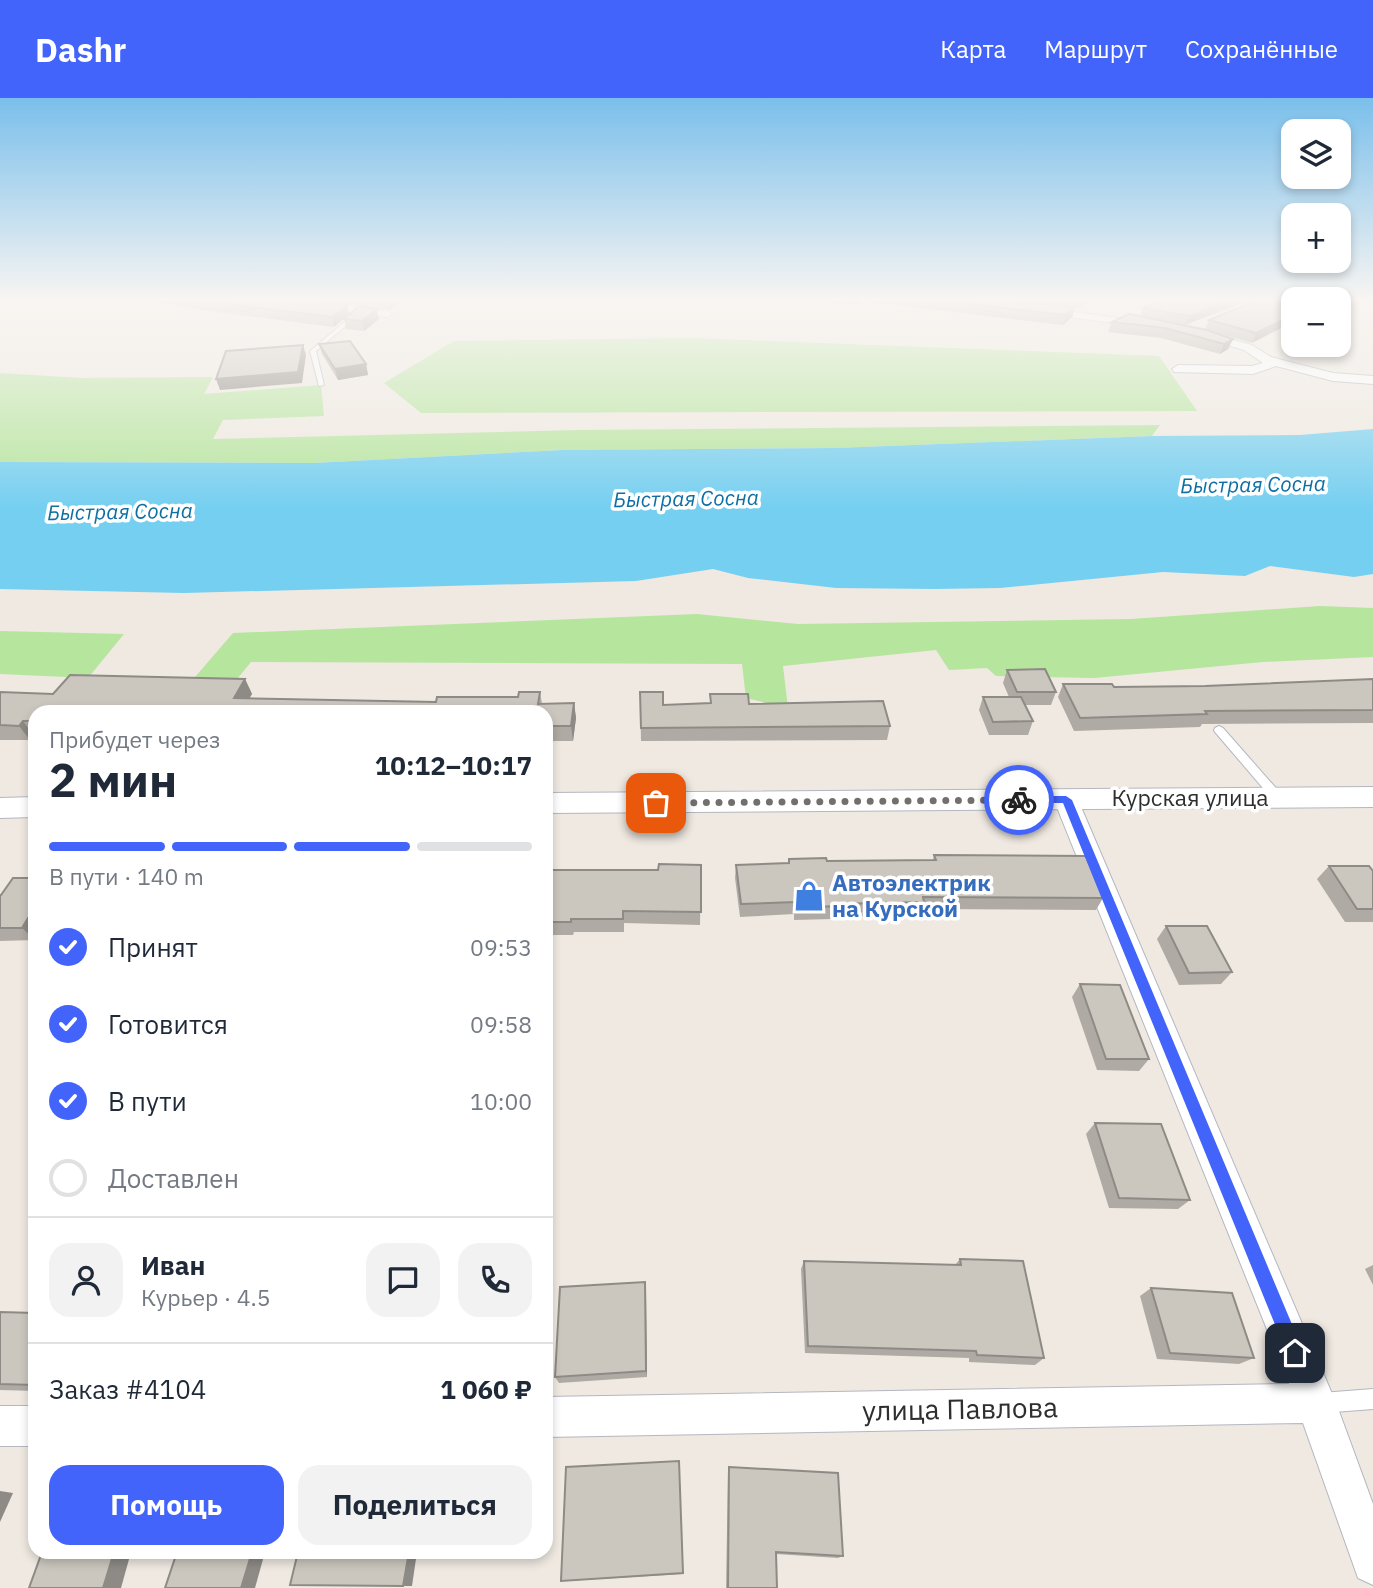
<!DOCTYPE html>
<html lang="ru">
<meta charset="utf-8">
<style>
:root{--surface:#fff;--page:#f2f2f3;--text:#1f2937;--muted:#747a83;--line:#e0e1e3;--accent:#4264fb}
body{margin:0;font-family:"IBM Plex Sans",sans-serif;background:var(--page);color:var(--text);height:100vh;display:flex;flex-direction:column;font-size:26px;white-space:nowrap}
*{box-sizing:border-box;margin:0}
p{font-size:23px;color:var(--muted)}
.icon{flex:none;width:38px;height:38px;fill:none;stroke:currentColor;stroke-width:2;stroke-linecap:round;stroke-linejoin:round}
.map{position:relative;flex:1;overflow:hidden}
.panel{position:absolute;left:28px;top:607px;width:525px;height:854px;display:flex;flex-direction:column;background:var(--surface);border-radius:21px;box-shadow:0 4px 10px #0003}
.panel>*{flex:none}
.buttons{position:absolute;left:1281px;top:21px;display:grid;gap:14px}
.buttons a{display:grid;place-items:center;width:70px;height:70px;border-radius:14px;background:var(--surface);box-shadow:0 4px 10px #0003;font-size:35px}
.pin{position:absolute;display:grid;place-items:center;width:60px;height:60px;color:#fff;margin:-30px;border-radius:14px;box-shadow:0 4px 10px #0006}
.courier{position:absolute;display:grid;place-items:center;width:70px;height:70px;margin:-35px;border:5px solid #4264fb;border-radius:50%;background:#fff;color:#222;box-shadow:0 2px 9px #0007}
.overview em{font-style:normal;font-weight:700}
.overview div{display:flex;flex-direction:column-reverse}
.overview{display:flex;align-items:center;justify-content:space-between;height:119px;padding:0 21px}
h1{font-size:46px;font-weight:700;line-height:52px}
.bar{display:grid;grid-template-columns:repeat(4,1fr);gap:10px 7px;align-content:center;height:84px;padding:0 21px}
.bar i{height:9px;border-radius:5px;background:var(--line)}
.bar .selected{background:var(--accent)}
.bar p{grid-column:span 4}
.line{display:flex;align-items:center;gap:18px;padding:0 21px;border-top:2px solid var(--line)}
.line div{flex:1}
.round{display:grid;place-items:center;flex:none;width:74px;height:74px;border-radius:21px;background:var(--page)}
ol{padding:0 21px;list-style:none}
li{display:flex;align-items:center;gap:21px;height:77px}
li p{margin-inline-start:auto}
li .icon{padding:7px;border-radius:50%;background:var(--accent);color:#fff;stroke-width:4}
li:last-child{color:var(--muted)}
li i{width:38px;height:38px;border:4px solid var(--line);border-radius:50%}
.primary-button{display:flex;gap:14px;margin-top:auto;padding:14px 21px}
.primary-button a{flex:1;height:80px;border-radius:21px;background:var(--accent);color:#fff;font-size:28px;font-weight:700;line-height:80px;text-align:center}
.primary-button a+a{background:var(--page);color:var(--text)}
header{display:flex;align-items:center;gap:42px;box-sizing:border-box;height:98px;padding:0 35px;background:var(--accent);color:#fff}
header strong{font-size:33px}
nav{display:flex;gap:38px;margin-inline-start:auto;font-size:24px}
.map>svg:first-child{display:block}
.green{fill:#b6e59e}
.water{fill:#75cff0}
.lines{fill:none;stroke-linecap:round;stroke-linejoin:round}
.service-casing{stroke:#b4b7c1;stroke-width:2}
.minor-casing{stroke:#b4b7c1;stroke-width:2}
.tertiary-casing{stroke:#b4b7c1;stroke-width:2}
.service{fill:#fff;fill-rule:evenodd}
.minor{fill:#fff;fill-rule:evenodd}
.tertiary{fill:#fff;fill-rule:evenodd}
.wall{fill:#afaba4}
.shaded-wall{fill:#8e8b86}
.building{fill:#cbc7bf;stroke:#8e8b86;stroke-width:2}
.route{fill:#4264fb}
.done{stroke:#726f6d;stroke-width:7;stroke-dasharray:0 12.6}
.labels{text-anchor:middle;stroke-width:7;stroke-linejoin:round;paint-order:stroke}
.far-water-label{font-size:21px;font-style:italic;fill:#0d6fa3;stroke:#fff}
.street-label{font-size:23px;fill:#2e2e2e;stroke:#fff}
.shop-label{font-size:23px;font-weight:bold;fill:#366cbe;stroke:#fff;text-anchor:start}
.near-street-label{font-size:28px;fill:#2e2e2e;stroke:#fff}
</style>
<header>
<strong>Dashr</strong>
<nav><a>Карта</a><a>Маршрут</a><a>Сохранённые</a></nav>
</header>
<div class="map">
<svg width="1373" height="1490" viewBox="0 0 1373 1490">
<rect width="100%" height="100%" fill="#efe9e1"/>
<g class="green">
<path d="M691,240L1159,258L1197,313L421,315L384,285L454,243Z"/>
<path d="M0,275L81,280L213,279L204,296L321,287L324,318L223,322L213,341L578,332L1160,327L1152,338L835,350L562,352L314,365L0,364Z"/>
<path d="M1320,508L1373,510V559L1263,564L1094,580L996,578L987,570L949,572L936,552L783,568L788,610L746,600L742,566L251,564L233,586H189L233,535L697,516L798,526L1131,521Z"/>
<path d="M0,533L124,536L88,580L0,576Z"/>
</g>
<path class="water" d="M1373,331V476L1354,479L1270,468L1245,478L1163,474L1000,490L934,491L836,490L748,480L713,471L636,483L184,495L0,491V364L314,365L562,352L835,350L1152,338L1300,337Z"/>
<g class="lines">
<g class="service-casing">
<g id="service">
<path d="M354,216L359,217L316,253L324,287L319,288L310,253Z"/>
<path d="M1219,628L1223,630L1282,697L1284,700L1282,703H1274L1215,634L1214,632L1215,630Z"/>
<path d="M1373,1291V1311L1321,1315L1314,1312L1311,1305L1314,1298L1321,1295Z"/>
</g>
</g>
<g class="minor-casing">
<g id="minor">
<path d="M292,203H316L387,213L392,216L387,219L297,206Z"/>
<path d="M972,203H997L1147,224L1153,227L1147,230L977,206Z"/>
<path d="M1200,233L1252,247L1271,259L1333,275L1373,278V286L1333,283L1276,268L1253,276L1174,274L1172,271L1178,267L1252,268L1263,265L1244,252L1196,238L1194,236Z"/>
<path d="M1066,694L1074,696L1078,702L1336,1305L1373,1406V1487L1358,1480L1303,1325L546,1339V1299L1289,1286L1054,702L1058,696Z"/>
<rect x="0" y="1308" width="35" height="40"/>
</g>
</g>
<g class="tertiary-casing">
<g id="tertiary">
<path d="M1373,689V709L546,715V695Z"/>
<path d="M35,699V719L0,720V700Z"/>
</g>
</g>
<use href="#service" class="service"/>
<use href="#minor" class="minor"/>
<use href="#tertiary" class="tertiary"/>
</g>
<g class="wall">
<path d="M153,203H316L347,207L349,216L334,229L216,214Z"/>
<path d="M331,203H401L390,212Z"/>
<path d="M820,203H1087L1080,210H1074L1072,219L1063,227L861,203L857,207Z"/>
<path d="M1247,203L1185,227L1233,241L1228,251L1220,256L1161,240L1108,234L1112,224L1140,219L1143,210Z"/>
<path d="M1293,203L1252,245L1205,231L1209,222Z"/>
<path d="M344,221H379L364,233L346,231Z"/>
<path d="M319,246L366,266L368,277L338,282L322,256Z"/>
<path d="M1007,572L1056,594L1051,607H1025L1033,623L1028,637H989L979,612L983,599H1009L1003,585Z"/>
<path d="M245,581L252,596L249,600L436,604L518,599L540,594L542,606L574,605L576,620L573,643H546V614H35V638H34L30,642H0V594L53,596Z"/>
<path d="M1373,581V625L1202,626L1200,629L1074,633L1058,599L1063,586L1114,589L1205,588Z"/>
<path d="M640,594L663,607L710,606V596L749,606L890,628L887,642L641,643Z"/>
<path d="M934,757L1103,800L1096,812L922,811L920,817L833,819V821L794,822V816L740,819L735,780L736,767L788,765L789,761L827,763L933,762Z"/>
<path d="M701,767L700,827L624,825V834H574L573,837H546V772H658Z"/>
<path d="M1329,768L1373,773V824H1345L1317,781Z"/>
<path d="M35,780V842L0,843V797Z"/>
<path d="M1166,828L1232,874L1221,886L1179,887L1157,841Z"/>
<path d="M1080,886L1149,961L1139,973L1097,972L1072,899Z"/>
<path d="M1095,1025L1190,1102L1178,1111L1109,1110L1086,1036Z"/>
<path d="M960,1161L1044,1260L1035,1267L969,1264V1260L805,1255L801,1171L804,1163L955,1167Z"/>
<path d="M1373,1167V1187L1365,1171Z"/>
<path d="M645,1184L647,1279L559,1285L555,1279Z"/>
<path d="M1151,1190L1254,1260L1239,1266L1157,1261L1140,1198Z"/>
<path d="M0,1214L35,1215V1293L0,1292V1293Z"/>
<path d="M679,1363L683,1476L565,1483H561Z"/>
<path d="M729,1369L843,1458L838,1460L776,1456L777,1490H726L728,1373Z"/>
</g>
<g class="shaded-wall">
<path d="M388,203H401L390,212Z"/>
<path d="M1082,203H1087L1080,210Z"/>
<path d="M1227,203H1247L1185,227L1189,218Z"/>
<path d="M347,207L349,216L334,229L332,219Z"/>
<path d="M1075,209L1072,219L1063,227L1066,217Z"/>
<path d="M377,211L379,221L364,233L362,223Z"/>
<path d="M1293,217V224L1252,245L1256,235Z"/>
<path d="M1233,241L1228,251L1220,256L1224,246Z"/>
<path d="M303,247L306,257L302,285L220,292L216,281Z"/>
<path d="M366,266L368,277L338,282L335,271Z"/>
<path d="M245,581L252,596L241,614L234,600Z"/>
<path d="M574,605L576,620L573,643L571,628Z"/>
<path d="M23,623L34,638L30,642L19,628Z"/>
<path d="M28,820L35,827V842L22,830Z"/>
<path d="M645,1184L646,1192L647,1279L646,1273Z"/>
<path d="M0,1393L13,1395L0,1424Z"/>
<path d="M114,1454H131L121,1490H103Z"/>
<path d="M252,1454H265L255,1490H241Z"/>
<path d="M409,1454H417L412,1488H403Z"/>
</g>
<g class="building">
<path d="M201,203H316L347,207L332,219Z"/>
<path d="M941,203H1015L1075,209L1066,217Z"/>
<path d="M1160,203H1227L1189,218L1143,210Z"/>
<path d="M1256,203H1293V217L1256,235L1209,222Z"/>
<path d="M359,208L377,211L362,223L344,221Z"/>
<path d="M1129,216L1207,232L1233,241L1224,246L1165,230L1112,224Z"/>
<path d="M350,243L366,266L335,271L319,246Z"/>
<path d="M303,247L298,274L216,281L226,253Z"/>
<path d="M1045,571L1056,594H1017L1007,572Z"/>
<path d="M70,577L245,581L234,600L436,604L437,599H518L519,594H540L538,606L574,605L571,628H546V614H35V623H23L19,628L0,627V594L53,596Z"/>
<path d="M1373,581V612L1205,613L1207,616L1080,620L1063,586H1112L1114,589L1205,588Z"/>
<path d="M640,594H663V607L711,605L710,596H748L749,606L883,603L890,628L641,630Z"/>
<path d="M983,599H1021L1033,623L993,624Z"/>
<path d="M934,757L1086,758L1103,800L923,799L924,804L835,806L836,808L797,810L796,804L741,806L736,767L789,765V761L826,760L827,763L936,762Z"/>
<path d="M659,766L701,767V814L623,813V821H571V824H546V772H658Z"/>
<path d="M1329,768H1369L1373,773V811H1357Z"/>
<path d="M13,780H35V820H28L22,830H0V797H1Z"/>
<path d="M1166,828H1207L1232,874L1189,875Z"/>
<path d="M1080,886L1120,887L1149,961H1106Z"/>
<path d="M1095,1025L1161,1026L1190,1102L1119,1100Z"/>
<path d="M960,1161L1023,1163L1044,1260L977,1257L976,1253L808,1248L804,1163L961,1167Z"/>
<path d="M645,1184L646,1273L555,1279L560,1189Z"/>
<path d="M1151,1190L1232,1195L1254,1260L1170,1255Z"/>
<path d="M0,1214L35,1215V1287L0,1286Z"/>
<path d="M679,1363L683,1475L561,1483L566,1369Z"/>
<path d="M729,1369L838,1375L843,1458L776,1454L777,1490H728Z"/>
<path d="M42,1454H114L103,1490H29Z"/>
<path d="M177,1454H252L241,1490H165Z"/>
<path d="M298,1454H409L403,1488L290,1487Z"/>
</g>
<linearGradient id="sky" x2="0" y2="1"><stop stop-color="#7abfeb"/><stop offset="0.49" stop-color="#f8f5f2"/><stop offset="1" stop-color="#f8f5f2" stop-opacity="0"/></linearGradient>
<rect width="1373" height="411" fill="url(#sky)"/>
<path class="route" d="M1019,698H1066L1072,702L1304,1255L1301,1261L1295,1263L1289,1261L1063,705H1015V699Z"/>
<g class="lines">
<path class="done" d="M656,705L1019,702"/>
</g>
<defs>
<g id="shop-bare" transform="scale(2.415)"><path d="M-5-2.5h2.3a2.7 3.5 0 0 1 5.4 0H5L5.5 6h-11ZM-1.5-2.5h3a1.5 2.3 0 0 0-3 0Z" fill="#3f7fe0" stroke="#fff" stroke-width="2.5" paint-order="stroke"/></g>
</defs>
<g fill-rule="evenodd">
<use href="#shop-bare" x="809" y="798"/>
</g>
<g class="labels">
<g class="far-water-label">
<text transform="translate(1253 387) rotate(-1)" y="7">Быстрая Сосна</text>
<text transform="translate(686 401) rotate(-1)" y="7">Быстрая Сосна</text>
<text transform="translate(120 414) rotate(-1)" y="7">Быстрая Сосна</text>
</g>
<g class="street-label">
<text x="1190" y="708">Курская улица</text>
</g>
<g class="shop-label">
<text x="832" y="793">Автоэлектрик<tspan x="832" dy="26">на Курской</tspan></text>
</g>
<g class="near-street-label">
<text transform="translate(960 1311) rotate(-1)" y="10">улица Павлова</text>
</g>
</g>
</svg>
<div class="buttons">
<a><svg class="icon" aria-label="layers" viewBox="0 0 24 24"><path d="M12 4l9 5-9 5-9-5zM3 14l9 5 9-5"/></svg></a>
<a>+</a>
<a>−</a>
</div>
<div class="pin" style="left:656px;top:705px;background:#ea580c"><svg class="icon" aria-label="bag" viewBox="0 0 24 24"><path d="M5 8h14l-1 12H6zM9 8a3 3 0 0 1 6 0"/></svg></div>
<div class="pin" style="left:1295px;top:1255px;background:#1f2937"><svg class="icon" aria-label="home" viewBox="0 0 24 24"><path d="M3 11l9-7 9 7M6 9v11h12V9"/></svg></div>
<div class="courier" style="left:1019px;top:702px"><svg class="icon" aria-label="bike" viewBox="0 0 24 24"><circle cx="6" cy="16" r="4"/><circle cx="18" cy="16" r="4"/><path d="M6 16l4-8h5l3 8M10 8l3 8H6M13 5h3"/></svg></div>
<section class="panel">
<div class="overview"><div><h1>2 мин</h1><p>Прибудет через</p></div><em>10:12–10:17</em></div>
<div class="bar"><i class="selected"></i><i class="selected"></i><i class="selected"></i><i></i><p>В пути · 140 m</p></div>
<ol>
<li><svg class="icon" aria-label="check" viewBox="0 0 24 24"><path d="M5 12l5 5 9-10"/></svg>Принят<p>09:53</p></li>
<li><svg class="icon" aria-label="check" viewBox="0 0 24 24"><path d="M5 12l5 5 9-10"/></svg>Готовится<p>09:58</p></li>
<li><svg class="icon" aria-label="check" viewBox="0 0 24 24"><path d="M5 12l5 5 9-10"/></svg>В пути<p>10:00</p></li>
<li><i></i>Доставлен</li>
</ol>
<div class="line" style="height:126px"><a class="round"><svg class="icon" aria-label="person" viewBox="0 0 24 24"><circle cx="12" cy="8" r="4"/><path d="M4 21q1-7 8-7t8 7"/></svg></a><div><b>Иван</b><p>Курьер · 4.5</p></div><a class="round"><svg class="icon" aria-label="chat" viewBox="0 0 24 24"><path d="M4 5h16v11H9l-5 4z"/></svg></a><a class="round"><svg class="icon" aria-label="phone" viewBox="0 0 24 24"><path d="M5 4h4l2 5-3 2q2 4 5 5l2-3 5 2v4C11 20 4 13 5 4z"/></svg></a></div>
<div class="line" style="height:91px"><div>Заказ #4104</div><b>1 060 ₽</b></div>
<div class="primary-button"><a>Помощь</a><a>Поделиться</a></div>
</section>
</div>
